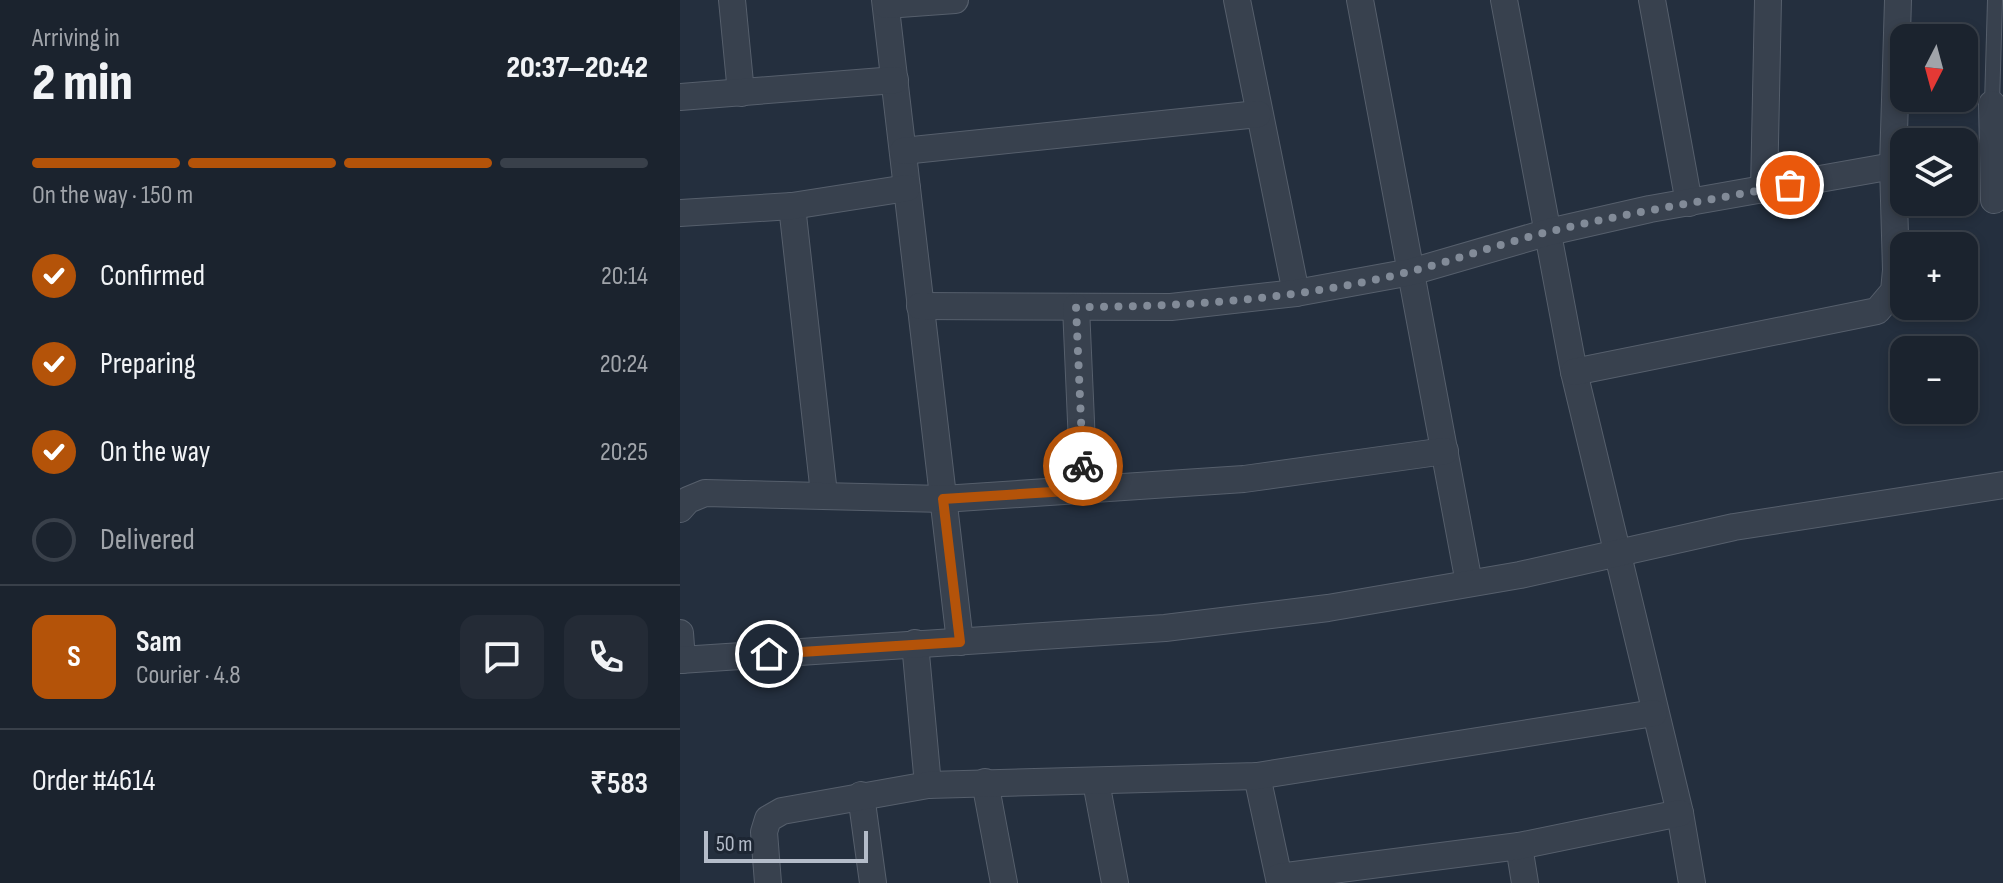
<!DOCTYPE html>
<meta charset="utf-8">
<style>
:root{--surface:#1b232e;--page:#242b36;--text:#f1f3f6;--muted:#a0a4aa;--line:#39404a;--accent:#b45309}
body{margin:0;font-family:"Sofia Sans Condensed",sans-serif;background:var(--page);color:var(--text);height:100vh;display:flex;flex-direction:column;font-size:30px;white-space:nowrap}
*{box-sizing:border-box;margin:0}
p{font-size:26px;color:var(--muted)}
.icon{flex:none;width:44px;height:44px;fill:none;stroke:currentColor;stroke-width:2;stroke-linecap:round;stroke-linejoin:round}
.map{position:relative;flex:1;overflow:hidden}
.details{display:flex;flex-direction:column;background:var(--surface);width:680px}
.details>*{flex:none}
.needle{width:52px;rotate:186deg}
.tools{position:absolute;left:1210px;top:24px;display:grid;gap:16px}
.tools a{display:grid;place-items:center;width:88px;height:88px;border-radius:16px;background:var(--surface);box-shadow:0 4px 12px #0003,0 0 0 2px var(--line);font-size:40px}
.scale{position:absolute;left:24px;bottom:20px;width:164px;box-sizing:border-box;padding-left:8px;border:4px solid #b4bcc9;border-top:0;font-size:22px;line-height:28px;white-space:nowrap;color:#b4bcc9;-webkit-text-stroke:6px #1d2633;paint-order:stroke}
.pin{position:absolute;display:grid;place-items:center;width:68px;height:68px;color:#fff;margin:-34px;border:4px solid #fff;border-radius:50%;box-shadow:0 2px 8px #0007}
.courier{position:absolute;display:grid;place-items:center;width:80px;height:80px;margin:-40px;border:6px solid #b45309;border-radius:50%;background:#fff;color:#222;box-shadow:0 2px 10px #0007}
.overview em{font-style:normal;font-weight:800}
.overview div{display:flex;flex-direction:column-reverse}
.overview{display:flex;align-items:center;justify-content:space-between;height:136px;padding:0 32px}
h1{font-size:52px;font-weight:800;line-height:60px}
.bar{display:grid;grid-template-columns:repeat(4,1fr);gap:12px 8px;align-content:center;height:96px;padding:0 32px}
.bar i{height:10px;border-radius:6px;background:var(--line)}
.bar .current{background:var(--accent)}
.bar p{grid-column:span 4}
.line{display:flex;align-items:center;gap:20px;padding:0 32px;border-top:2px solid var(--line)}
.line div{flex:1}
.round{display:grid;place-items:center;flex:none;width:84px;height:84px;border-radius:16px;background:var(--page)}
ol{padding:0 32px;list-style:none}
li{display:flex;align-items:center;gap:24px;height:88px}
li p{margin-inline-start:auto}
li .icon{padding:8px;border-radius:50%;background:var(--accent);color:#fff;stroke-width:4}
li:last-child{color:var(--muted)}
li i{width:44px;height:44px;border:4px solid var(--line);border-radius:50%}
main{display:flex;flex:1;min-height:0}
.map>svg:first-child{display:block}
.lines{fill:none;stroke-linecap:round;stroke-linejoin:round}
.service-casing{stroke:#565f6c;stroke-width:16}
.minor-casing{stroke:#565f6c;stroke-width:28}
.service{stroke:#38414e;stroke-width:14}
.minor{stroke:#38414e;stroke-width:26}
.done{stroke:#828b98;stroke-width:8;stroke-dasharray:0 14.4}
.route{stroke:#b45309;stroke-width:10}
</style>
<main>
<section class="details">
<div class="overview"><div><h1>2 min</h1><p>Arriving in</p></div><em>20:37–20:42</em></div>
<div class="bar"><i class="current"></i><i class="current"></i><i class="current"></i><i></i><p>On the way · 150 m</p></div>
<ol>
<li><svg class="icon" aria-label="check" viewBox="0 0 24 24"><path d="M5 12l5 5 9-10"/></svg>Confirmed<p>20:14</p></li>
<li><svg class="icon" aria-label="check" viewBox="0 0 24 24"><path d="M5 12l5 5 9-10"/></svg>Preparing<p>20:24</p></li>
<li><svg class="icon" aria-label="check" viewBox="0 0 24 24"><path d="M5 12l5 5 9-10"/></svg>On the way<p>20:25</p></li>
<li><i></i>Delivered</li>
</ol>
<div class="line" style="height:144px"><b class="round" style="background:var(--accent);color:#fff">S</b><div><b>Sam</b><p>Courier · 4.8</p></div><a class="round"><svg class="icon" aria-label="chat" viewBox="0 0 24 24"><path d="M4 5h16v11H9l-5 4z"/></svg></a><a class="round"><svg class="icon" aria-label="phone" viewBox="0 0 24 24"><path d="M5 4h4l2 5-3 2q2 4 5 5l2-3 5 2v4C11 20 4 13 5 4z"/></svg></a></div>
<div class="line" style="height:104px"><div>Order #4614</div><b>₹583</b></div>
</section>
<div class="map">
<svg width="1323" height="883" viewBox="0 0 1323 883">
<rect width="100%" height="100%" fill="#242f3e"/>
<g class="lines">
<g class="service-casing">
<path id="service" d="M1312,104L1315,0"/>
</g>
<g class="minor-casing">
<g id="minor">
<path d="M52,0L61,93"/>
<path d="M205,0L280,642"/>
<path d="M557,0L616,293"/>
<path d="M680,0L789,583"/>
<path d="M824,0L894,372L1000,813L1012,883"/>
<path d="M972,0L1009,203"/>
<path d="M206,5L275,0"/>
<path d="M0,97L215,80"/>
<path d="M1312,104L1314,200"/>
<path d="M223,151L578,114"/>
<path d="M1084,190L1088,0"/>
<path d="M112,206L144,494"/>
<path d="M0,213L112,206L227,188"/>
<path d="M240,306L491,307L616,293L731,272L869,232L970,209L1213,166"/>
<path d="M396,307L404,490"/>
<path d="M894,372L1197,311L1214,291L1216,270L1213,166L1218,0"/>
<path d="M0,509L8,500L25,493L263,499L564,479L765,451"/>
<path d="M0,633L2,660"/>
<path d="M235,643L248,785"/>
<path d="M0,660L485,628L648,608L840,575L1054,527L1323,485"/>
<path d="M577,776L600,883"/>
<path d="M305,782L324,883"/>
<path d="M416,782L435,883"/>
<path d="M181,795L193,883"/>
<path d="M839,846L845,883"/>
<path d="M599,877L839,846L1000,813"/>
<path d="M88,883L84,832L88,819L102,811L248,785L577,776L974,713"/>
</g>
</g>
<use href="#service" class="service"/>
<use href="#minor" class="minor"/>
</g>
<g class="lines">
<path class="done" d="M403,466L396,307C508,307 623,299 732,271C779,259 825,242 872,231C951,212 1030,200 1110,185"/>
<path class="route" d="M89,654L280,642L263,499L404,490L403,466"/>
</g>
</svg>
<div class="tools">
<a><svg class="needle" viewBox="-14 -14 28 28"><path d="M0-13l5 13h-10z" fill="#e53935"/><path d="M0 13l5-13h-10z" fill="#a0a4aa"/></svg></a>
<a><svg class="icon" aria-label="layers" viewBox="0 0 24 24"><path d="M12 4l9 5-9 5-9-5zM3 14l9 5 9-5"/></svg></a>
<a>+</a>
<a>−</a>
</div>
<div class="scale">50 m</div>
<div class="pin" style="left:1110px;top:185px;background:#ea580c"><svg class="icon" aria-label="bag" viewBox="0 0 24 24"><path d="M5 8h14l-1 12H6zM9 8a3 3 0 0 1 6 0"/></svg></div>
<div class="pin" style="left:89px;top:654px;background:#1f2937"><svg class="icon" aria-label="home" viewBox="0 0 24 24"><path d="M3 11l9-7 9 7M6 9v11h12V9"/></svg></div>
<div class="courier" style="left:403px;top:466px"><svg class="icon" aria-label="bike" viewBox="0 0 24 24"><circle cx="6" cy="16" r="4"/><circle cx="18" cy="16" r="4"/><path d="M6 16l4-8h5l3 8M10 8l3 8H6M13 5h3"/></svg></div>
</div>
</main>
